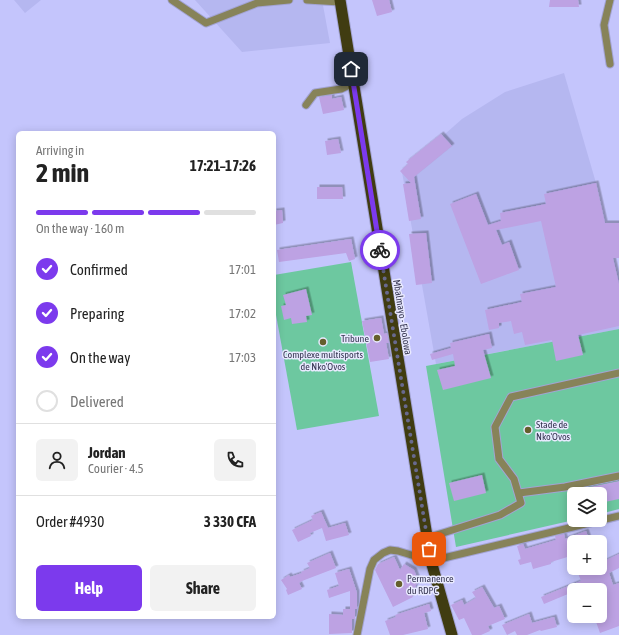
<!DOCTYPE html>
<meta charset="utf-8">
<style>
:root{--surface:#fff;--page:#f2f2f2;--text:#222;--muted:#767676;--line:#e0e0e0;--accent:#7c3aed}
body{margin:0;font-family:"Asap Condensed",sans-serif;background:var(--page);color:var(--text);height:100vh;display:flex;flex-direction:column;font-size:15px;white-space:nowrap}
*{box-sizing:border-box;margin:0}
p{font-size:13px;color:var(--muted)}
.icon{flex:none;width:22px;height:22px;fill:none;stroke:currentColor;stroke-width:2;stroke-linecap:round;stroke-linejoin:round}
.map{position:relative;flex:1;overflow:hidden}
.side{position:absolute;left:16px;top:131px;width:260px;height:488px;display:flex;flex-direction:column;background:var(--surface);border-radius:6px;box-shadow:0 2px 10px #0003}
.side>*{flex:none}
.fabs{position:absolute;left:567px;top:487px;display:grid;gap:8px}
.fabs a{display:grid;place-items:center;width:40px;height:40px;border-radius:6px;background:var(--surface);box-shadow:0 2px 10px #0003;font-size:20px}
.pin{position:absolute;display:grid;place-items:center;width:34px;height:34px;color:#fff;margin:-17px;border-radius:8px;box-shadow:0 2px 6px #0006}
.courier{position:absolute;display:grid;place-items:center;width:40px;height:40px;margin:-20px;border:3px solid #7c3aed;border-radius:50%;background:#fff;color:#222;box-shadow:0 1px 5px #0007}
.headline em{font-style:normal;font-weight:700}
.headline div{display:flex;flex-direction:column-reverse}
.headline{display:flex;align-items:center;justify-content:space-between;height:68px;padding:0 20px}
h1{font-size:26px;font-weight:700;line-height:30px}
.bar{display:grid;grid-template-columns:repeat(4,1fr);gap:6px 4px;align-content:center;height:48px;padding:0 20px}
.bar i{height:5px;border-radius:3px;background:var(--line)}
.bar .current{background:var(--accent)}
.bar p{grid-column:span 4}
.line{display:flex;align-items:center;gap:10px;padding:0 20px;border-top:1px solid var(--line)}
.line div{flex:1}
.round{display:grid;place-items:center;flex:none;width:42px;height:42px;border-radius:6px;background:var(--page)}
ol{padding:0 20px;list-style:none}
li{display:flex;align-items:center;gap:12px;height:44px}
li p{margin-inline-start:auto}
li .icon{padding:4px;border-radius:50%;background:var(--accent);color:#fff;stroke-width:4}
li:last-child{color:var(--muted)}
li i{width:22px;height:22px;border:2px solid var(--line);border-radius:50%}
.cta{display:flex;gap:8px;margin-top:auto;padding:8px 20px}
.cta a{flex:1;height:46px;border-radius:6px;background:var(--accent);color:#fff;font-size:16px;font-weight:700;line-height:46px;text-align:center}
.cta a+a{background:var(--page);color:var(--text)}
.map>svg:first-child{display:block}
.built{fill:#b5b7f0}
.green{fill:#6dc8a0}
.building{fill:#bda2e3;filter:url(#shadow)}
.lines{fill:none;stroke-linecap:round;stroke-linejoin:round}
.minor-casing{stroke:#a2a3d3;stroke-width:9}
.trunk-casing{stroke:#a2a3d3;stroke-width:13}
.minor{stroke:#878359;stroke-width:7}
.trunk{stroke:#403c11;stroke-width:11}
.done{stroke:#68698e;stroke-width:4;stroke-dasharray:0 7.2}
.route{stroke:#7c3aed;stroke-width:5}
.poi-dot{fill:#655f2c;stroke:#e9eaff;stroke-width:1.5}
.labels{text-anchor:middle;stroke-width:3;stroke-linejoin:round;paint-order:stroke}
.street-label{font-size:10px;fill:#373753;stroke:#e9eaff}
.poi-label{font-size:10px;fill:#373753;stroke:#e9eaff;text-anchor:start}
</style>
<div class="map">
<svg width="619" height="635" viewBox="0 0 619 635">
<defs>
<filter id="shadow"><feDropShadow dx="2.5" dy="-2.5" stdDeviation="0" flood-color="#0004"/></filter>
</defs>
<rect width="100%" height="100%" fill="#c4c5fc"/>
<g class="built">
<path d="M14,0H41L25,13Z"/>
<path d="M195,0H322L330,43L242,52Z"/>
<path d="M564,73L596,183L619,280V329L436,364L402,172L462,119L505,92Z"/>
</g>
<g class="green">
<path d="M351,262L379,416L297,430L274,304V275Z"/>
<path d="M619,329V509L600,514V494H574V520L456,547L426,366Z"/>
</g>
<g class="building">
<path d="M372,0H389L392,12L377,16Z"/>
<path d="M550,0H578L579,7H549Z"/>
<path d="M332,95V99L341,97L344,110L323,114L319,97Z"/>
<path d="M441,134L452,146L414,177L421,219L409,221L403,184L411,183L400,171L408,164L406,162Z"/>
<path d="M338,139L341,153L327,155L325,141Z"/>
<path d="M596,183L605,223H619V258H613L619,284V326L578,335L583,355L556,361L552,340L525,345L522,332L514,334L511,321L499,323V328L489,330L485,310L522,302L520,294L556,287L541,221L496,230L502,245L509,242L519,270L481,284L450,204L476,194L488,225L501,221L500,213L546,204L544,194Z"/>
<path d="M317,187H342L343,199H317Z"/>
<path d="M282,210L283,223L274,225V211Z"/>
<path d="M426,233L432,283L416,285L409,234Z"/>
<path d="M351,239L355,259L349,261L346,253L279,262L277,250Z"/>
<path d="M306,289L312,315L306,316L307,322L292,324L291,318L284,320L281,306L286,305L283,295Z"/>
<path d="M381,318L384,334L387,333L389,343H386L389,359L370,362L362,321Z"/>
<path d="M489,334L492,348L483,350L491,378L443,390L437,370L455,366L453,354L432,360L430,354L451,348L450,343Z"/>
<path d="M482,475L486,493L454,501L449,483Z"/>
<path d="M619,481V499L600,503V494H571L570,491Z"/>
<path d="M321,512L328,528L345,523L349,535L326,541L322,528L310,533L311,536L298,542L292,530L313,520L311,516Z"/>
<path d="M586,531L590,542H574V555L551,562V564L533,569L531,562L520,565L518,560L521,559L517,546L523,544L525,549L556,540L555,536L564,534L565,539Z"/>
<path d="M330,553L336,568L302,581L299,583L302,589L288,595L286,590L287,589L281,580L289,575L290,577L302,573L301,572L310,568L307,563Z"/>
<path d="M619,554V568L609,573L613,585L619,583V626L600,633L594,616H600V590H574V609L568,594L544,604L541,597L581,581L576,568H600V569V563Z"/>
<path d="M394,557L400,570L404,564L414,570L418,580L412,595L413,597L393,607L375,570L378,564Z"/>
<path d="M349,569L357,593V609H355V619H352V633L329,634V614L343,615V609H350V591L329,598L327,590L339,586L335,573Z"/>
<path d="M482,587L494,608L499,606L505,619L488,626L490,631L481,635H472L464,618L459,620L451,605L462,600L464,605L476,598L472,592Z"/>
<path d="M429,604L431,611L424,613L428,629L403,635H390L385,621L396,617L395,615Z"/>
<path d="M529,614L532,623L554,617L557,627L541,631L540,630L527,635H517L515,631L507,635L502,625Z"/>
</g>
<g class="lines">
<g class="minor-casing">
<g id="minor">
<path d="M172,0L206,23L257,3L289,0"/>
<path d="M307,0L340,2"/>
<path d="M610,0L604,25L610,64"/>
<path d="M306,105L315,93L341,89L353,83"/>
<path d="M519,493L565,487L619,476"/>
<path d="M427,538L500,515L521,503L514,479L499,459L495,427L511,397L619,373"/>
<path d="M357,635L370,569L374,560L383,553L390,550L398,551L431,561L619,516"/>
</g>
</g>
<g class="trunk-casing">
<path id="trunk" d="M340,0L431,561L452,635"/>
</g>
<use href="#minor" class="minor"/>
<use href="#trunk" class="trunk"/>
</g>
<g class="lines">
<path class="done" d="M380,250L429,549"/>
<path class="route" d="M351,69L380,250"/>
</g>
<g class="poi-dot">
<circle cx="377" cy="338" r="4"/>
<circle cx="323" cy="342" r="4"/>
<circle cx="528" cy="430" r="4"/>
<circle cx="399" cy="584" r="4"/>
</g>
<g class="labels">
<g class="street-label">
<text transform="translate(403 317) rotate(81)" y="4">Mbalmayo - Ebolowa</text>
</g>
<g class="poi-label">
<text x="369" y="342" text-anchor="end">Tribune</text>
<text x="323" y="358" text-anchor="middle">Complexe multisports<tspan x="323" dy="12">de Nko'Ovos</tspan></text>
<text x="536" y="428">Stade de<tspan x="536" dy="12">Nko'Ovos</tspan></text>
<text x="407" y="582">Permanence<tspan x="407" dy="12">du RDPC</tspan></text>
</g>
</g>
</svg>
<div class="fabs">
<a><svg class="icon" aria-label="layers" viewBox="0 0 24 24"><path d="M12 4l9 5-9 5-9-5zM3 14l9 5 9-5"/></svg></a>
<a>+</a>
<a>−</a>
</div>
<div class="pin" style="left:429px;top:549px;background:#ea580c"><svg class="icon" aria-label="bag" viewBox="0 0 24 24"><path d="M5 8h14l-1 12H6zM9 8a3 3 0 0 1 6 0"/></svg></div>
<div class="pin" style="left:351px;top:69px;background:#1f2937"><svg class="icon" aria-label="home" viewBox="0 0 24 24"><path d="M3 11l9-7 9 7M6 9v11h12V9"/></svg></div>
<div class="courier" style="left:380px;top:250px"><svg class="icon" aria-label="bike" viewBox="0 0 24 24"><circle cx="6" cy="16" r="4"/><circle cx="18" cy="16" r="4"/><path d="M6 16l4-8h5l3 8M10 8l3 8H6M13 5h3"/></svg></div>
<section class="side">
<div class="headline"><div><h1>2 min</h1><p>Arriving in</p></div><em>17:21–17:26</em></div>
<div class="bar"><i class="current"></i><i class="current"></i><i class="current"></i><i></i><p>On the way · 160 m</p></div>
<ol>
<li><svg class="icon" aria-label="check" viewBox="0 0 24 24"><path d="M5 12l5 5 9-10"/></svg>Confirmed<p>17:01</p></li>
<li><svg class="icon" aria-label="check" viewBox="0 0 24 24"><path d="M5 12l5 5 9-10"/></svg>Preparing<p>17:02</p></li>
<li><svg class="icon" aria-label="check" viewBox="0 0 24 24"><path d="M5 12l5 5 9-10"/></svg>On the way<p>17:03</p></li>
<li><i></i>Delivered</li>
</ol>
<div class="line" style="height:72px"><a class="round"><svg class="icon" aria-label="person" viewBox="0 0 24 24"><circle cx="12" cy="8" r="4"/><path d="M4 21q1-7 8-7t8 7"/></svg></a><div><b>Jordan</b><p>Courier · 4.5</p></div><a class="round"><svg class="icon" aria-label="phone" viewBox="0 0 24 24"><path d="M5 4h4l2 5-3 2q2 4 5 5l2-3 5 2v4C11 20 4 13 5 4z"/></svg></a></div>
<div class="line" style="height:52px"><div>Order #4930</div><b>3 330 CFA</b></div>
<div class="cta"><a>Help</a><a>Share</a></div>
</section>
</div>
